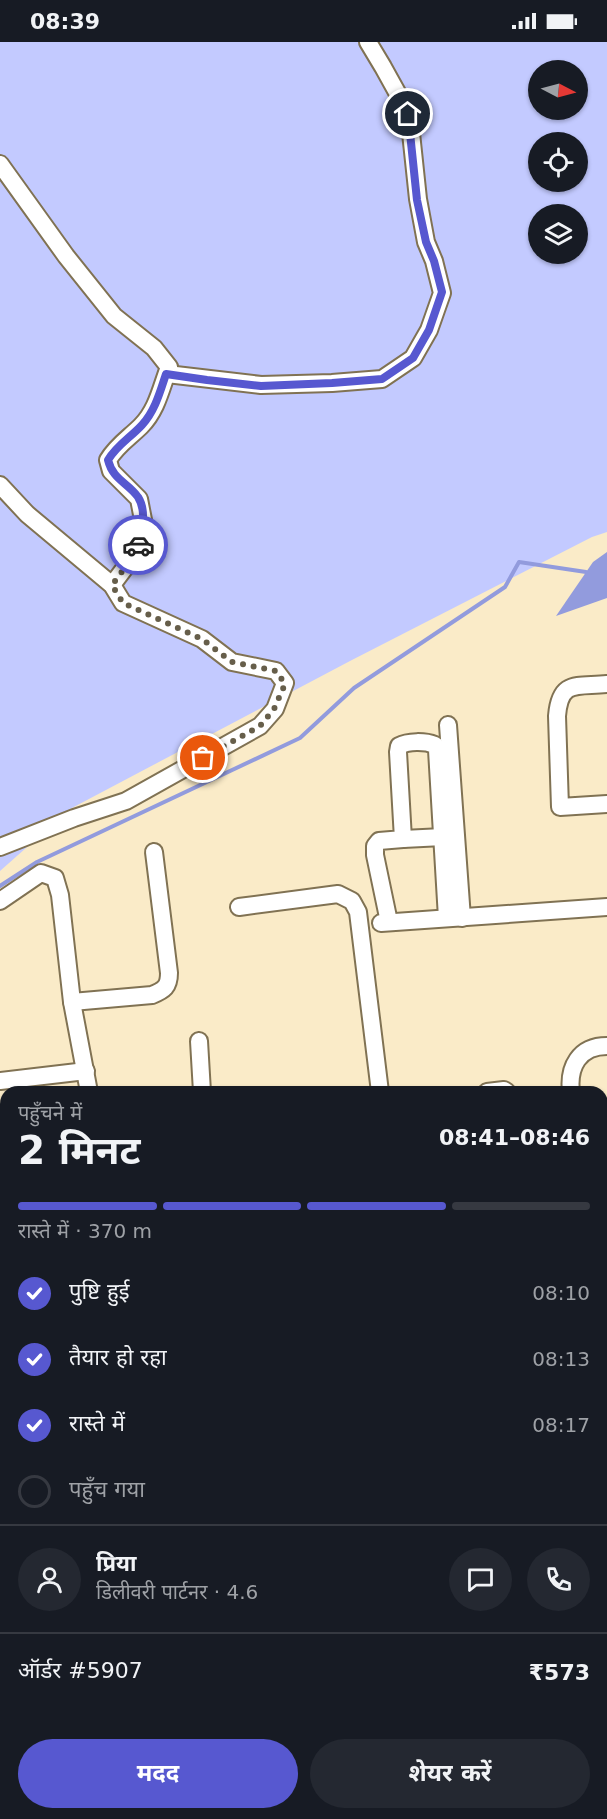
<!DOCTYPE html>
<html lang="hi">
<meta charset="utf-8">
<style>
:root{--surface:#171b24;--page:#242831;--text:#f1f3f6;--muted:#9ea1a6;--line:#363941;--accent:#5758d0}
body{margin:0;font-family:"DejaVu Sans","Noto Sans Devanagari",sans-serif;background:var(--page);color:var(--text);height:100vh;display:flex;flex-direction:column;font-size:22px;white-space:nowrap}
*{box-sizing:border-box;margin:0}
p{font-size:20px;color:var(--muted)}
.icon{flex:none;width:33px;height:33px;fill:none;stroke:currentColor;stroke-width:2;stroke-linecap:round;stroke-linejoin:round}
.map{position:relative;flex:1;overflow:hidden}
.details{position:absolute;left:0px;top:1044px;width:608px;height:734px;display:flex;flex-direction:column;background:var(--surface);border-radius:18px 18px 0 0;box-shadow:0 2px 4px #0004}
.details>*{flex:none}
.needle{width:39px;rotate:96deg}
.controls{position:absolute;left:528px;top:18px;display:grid;gap:12px}
.controls a{display:grid;place-items:center;width:60px;height:60px;border-radius:50%;background:var(--surface);box-shadow:0 2px 4px #0004;font-size:30px}
.pin{position:absolute;display:grid;place-items:center;width:51px;height:51px;color:#fff;margin:-26px;border:3px solid #fff;border-radius:50%;box-shadow:0 2px 6px #0007}
.courier{position:absolute;display:grid;place-items:center;width:60px;height:60px;margin:-30px;border:4px solid #5758d0;border-radius:50%;background:#fff;color:#222;box-shadow:0 2px 8px #0007}
.overview em{font-style:normal;font-weight:700}
.overview div{display:flex;flex-direction:column-reverse}
.overview{display:flex;align-items:center;justify-content:space-between;height:102px;padding:0 18px}
h1{font-size:39px;font-weight:700;line-height:45px}
.bar{display:grid;grid-template-columns:repeat(4,1fr);gap:9px 6px;align-content:center;height:72px;padding:0 18px}
.bar i{height:8px;border-radius:4px;background:var(--line)}
.bar .selected{background:var(--accent)}
.bar p{grid-column:span 4}
.line{display:flex;align-items:center;gap:15px;padding:0 18px;border-top:2px solid var(--line)}
.line div{flex:1}
.round{display:grid;place-items:center;flex:none;width:63px;height:63px;border-radius:32px;background:var(--page)}
ol{padding:0 18px;list-style:none}
li{display:flex;align-items:center;gap:18px;height:66px}
li p{margin-inline-start:auto}
li .icon{padding:6px;border-radius:50%;background:var(--accent);color:#fff;stroke-width:4}
li:last-child{color:var(--muted)}
li i{width:33px;height:33px;border:3px solid var(--line);border-radius:50%}
.primary-button{display:flex;gap:12px;margin-top:auto;padding:12px 18px}
.primary-button a{flex:1;height:69px;border-radius:36px;background:var(--accent);color:#fff;font-size:24px;font-weight:700;line-height:69px;text-align:center}
.primary-button a+a{background:var(--page);color:var(--text)}
.status{display:flex;justify-content:space-between;align-items:center;height:42px;padding:0 30px;background:var(--surface);direction:ltr}
.status svg{height:16px;fill:currentColor}
.map>svg:first-child{display:block}
.green{fill:#c3caff;fill-rule:evenodd}
.water{fill:#929bdd}
.lines{fill:none;stroke-linecap:round;stroke-linejoin:round}
.stream{stroke:#929bdd;stroke-width:4}
.minor-casing{stroke:#807253;stroke-width:20}
.minor{stroke:#fff;stroke-width:16}
.done{stroke:#665e4a;stroke-width:6;stroke-dasharray:0 10.8}
.route{stroke:#5758d0;stroke-width:8}
</style>
<div class="status"><b>08:39</b><svg viewBox="0 0 49 12"><path d="M0 12V9h3v3zM5 12V6h3v6zM10 12V3h3v9zM15 12V0h3v12zM26 1h20v11H26zM47 4h2v5h-2z"/></svg></div>
<div class="map">
<svg width="607" height="1777" viewBox="0 0 607 1777">
<rect width="100%" height="100%" fill="#faebc8"/>
<path class="green" d="M0,0H607V490L592,495L350,619L70,767L0,829ZM538,28H578V68H538ZM538,100H578V140H538ZM538,172H578V212H538Z"/>
<path class="water" d="M607,510V556L556,574L593,520Z"/>
<g class="lines">
<path class="stream" d="M0,844L37,820L300,696L354,646L505,545L519,520L586,530"/>
<g class="minor-casing">
<g id="minor">
<path d="M0,122L66,214L114,274L154,306L169,325C161,346 157,368 141,384C129,396 117,403 108,418L111,429L139,457L144,483L136,511L112,543"/>
<path d="M167,332L261,343L332,341L382,337L413,316L429,288L442,251L434,219L426,200L418,157L409,72L383,25L368,0"/>
<path d="M0,443L27,472L112,543L123,561L202,597L232,620L276,629L285,641L275,667L260,684L126,759L74,776L0,805"/>
<path d="M607,642C577,645 560,637 557,674L560,765L607,762"/>
<path d="M448,683L462,876"/>
<path d="M403,797L443,795"/>
<path d="M0,859L41,831L55,836L60,853L72,960L89,1050"/>
<path d="M239,865L338,852L352,859L358,870L380,1050"/>
<path d="M389,880L375,813V804L379,799L403,797L398,710L399,704C408,699 425,699 435,703L437,708L447,876"/>
<path d="M381,881L607,865"/>
<path d="M72,960L152,953C164,948 169,945 169,931L154,810"/>
<path d="M199,999L202,1050"/>
<path d="M0,1039L86,1029"/>
<path d="M487,1050L504,1048L507,1050"/>
<path d="M571,1050C568,1025 579,1004 607,1004"/>
<path d="M2,1106L6,1166"/>
<path d="M602,1144L607,1143"/>
<path d="M602,1182H607"/>
<path d="M0,1248L6,1247"/>
<path d="M602,1424H607"/>
<path d="M0,1446H6"/>
<path d="M602,1740L607,1739"/>
<path d="M416,1772L417,1777"/>
<path d="M451,1777L466,1772"/>
</g>
</g>
<use href="#minor" class="minor"/>
</g>
<g class="lines">
<path class="done" d="M138,503L136,511L112,543L123,561L202,597L232,620L276,629L285,642L274,667L260,684L203,716"/>
<path class="route" d="M138,503C142,488 147,469 138,455C127,440 113,438 108,418C117,403 130,396 142,383C155,369 160,350 166,332L207,338L261,344L332,341L382,337L413,316L429,288L442,250L434,219L426,200L417,158L408,72"/>
</g>
</svg>
<div class="controls">
<a><svg class="needle" viewBox="-14 -14 28 28"><path d="M0-13l5 13h-10z" fill="#e53935"/><path d="M0 13l5-13h-10z" fill="#9ea1a6"/></svg></a>
<a><svg class="icon" aria-label="locate" viewBox="0 0 24 24"><circle cx="12" cy="12" r="6"/><path d="M12 2v4M12 18v4M2 12h4M18 12h4"/></svg></a>
<a><svg class="icon" aria-label="layers" viewBox="0 0 24 24"><path d="M12 4l9 5-9 5-9-5zM3 14l9 5 9-5"/></svg></a>
</div>
<div class="pin" style="left:203px;top:716px;background:#ea580c"><svg class="icon" aria-label="bag" viewBox="0 0 24 24"><path d="M5 8h14l-1 12H6zM9 8a3 3 0 0 1 6 0"/></svg></div>
<div class="pin" style="left:408px;top:72px;background:#1f2937"><svg class="icon" aria-label="home" viewBox="0 0 24 24"><path d="M3 11l9-7 9 7M6 9v11h12V9"/></svg></div>
<div class="courier" style="left:138px;top:503px"><svg class="icon" aria-label="car" viewBox="0 0 24 24"><path d="M5 17H2v-5l4-1 3-4h7l3 4 3 1v5h-3M9 17h6M6 11h13"/><circle cx="7" cy="17" r="2"/><circle cx="17" cy="17" r="2"/></svg></div>
<section class="details">
<div class="overview"><div><h1>2 मिनट</h1><p>पहुँचने में</p></div><em>08:41–08:46</em></div>
<div class="bar"><i class="selected"></i><i class="selected"></i><i class="selected"></i><i></i><p>रास्ते में · 370 m</p></div>
<ol>
<li><svg class="icon" aria-label="check" viewBox="0 0 24 24"><path d="M5 12l5 5 9-10"/></svg>पुष्टि हुई<p>08:10</p></li>
<li><svg class="icon" aria-label="check" viewBox="0 0 24 24"><path d="M5 12l5 5 9-10"/></svg>तैयार हो रहा<p>08:13</p></li>
<li><svg class="icon" aria-label="check" viewBox="0 0 24 24"><path d="M5 12l5 5 9-10"/></svg>रास्ते में<p>08:17</p></li>
<li><i></i>पहुँच गया</li>
</ol>
<div class="line" style="height:108px"><a class="round"><svg class="icon" aria-label="person" viewBox="0 0 24 24"><circle cx="12" cy="8" r="4"/><path d="M4 21q1-7 8-7t8 7"/></svg></a><div><b>प्रिया</b><p>डिलीवरी पार्टनर · 4.6</p></div><a class="round"><svg class="icon" aria-label="chat" viewBox="0 0 24 24"><path d="M4 5h16v11H9l-5 4z"/></svg></a><a class="round"><svg class="icon" aria-label="phone" viewBox="0 0 24 24"><path d="M5 4h4l2 5-3 2q2 4 5 5l2-3 5 2v4C11 20 4 13 5 4z"/></svg></a></div>
<div class="line" style="height:78px"><div>ऑर्डर #5907</div><b>₹573</b></div>
<div class="primary-button"><a>मदद</a><a>शेयर करें</a></div>
</section>
</div>
